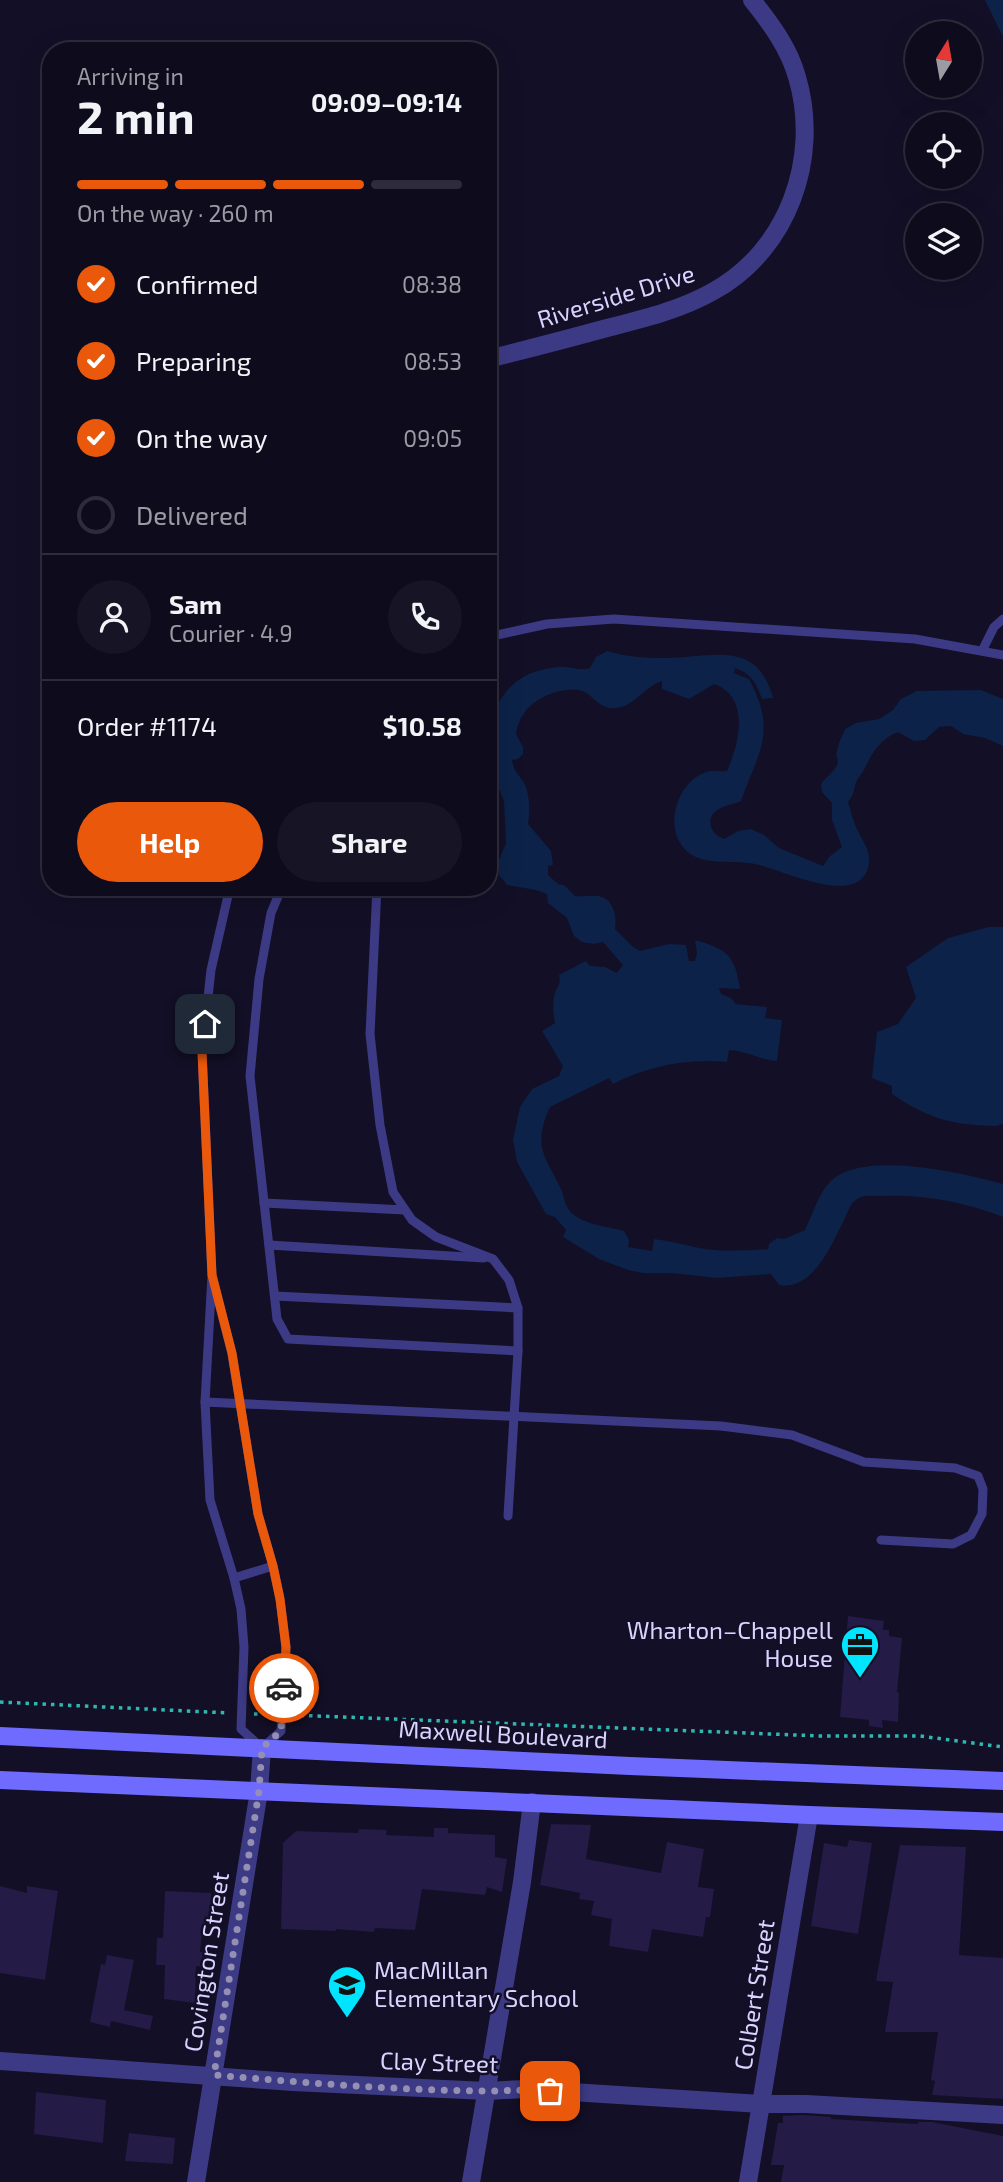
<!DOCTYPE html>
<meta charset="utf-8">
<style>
:root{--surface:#0e0b1c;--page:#171425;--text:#f1f3f6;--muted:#9b9ba3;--line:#2e2b3b;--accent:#ea580c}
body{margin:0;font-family:"Exo 2",sans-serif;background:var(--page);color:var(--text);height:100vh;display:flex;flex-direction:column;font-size:26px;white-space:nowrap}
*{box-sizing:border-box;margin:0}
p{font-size:23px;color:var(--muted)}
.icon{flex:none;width:38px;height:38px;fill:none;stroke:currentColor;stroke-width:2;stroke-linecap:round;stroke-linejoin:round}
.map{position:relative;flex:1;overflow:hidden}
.sheet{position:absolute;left:42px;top:42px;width:455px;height:854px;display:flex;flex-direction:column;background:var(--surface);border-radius:28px;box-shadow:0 7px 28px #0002,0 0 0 2px var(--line)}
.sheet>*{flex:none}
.needle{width:46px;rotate:11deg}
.fabs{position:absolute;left:905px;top:21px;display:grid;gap:14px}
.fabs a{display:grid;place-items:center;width:77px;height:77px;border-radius:50%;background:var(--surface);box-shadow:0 7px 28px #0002,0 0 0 2px var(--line);font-size:35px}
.pin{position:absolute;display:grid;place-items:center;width:60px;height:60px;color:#fff;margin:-30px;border-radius:14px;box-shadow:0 4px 10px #0006}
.courier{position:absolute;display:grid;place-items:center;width:70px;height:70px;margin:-35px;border:5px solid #ea580c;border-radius:50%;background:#fff;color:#222;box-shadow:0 2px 9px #0007}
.overview em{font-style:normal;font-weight:700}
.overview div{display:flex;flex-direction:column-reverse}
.overview{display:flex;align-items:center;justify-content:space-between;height:119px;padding:0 35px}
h1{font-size:46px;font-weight:700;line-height:52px}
.bar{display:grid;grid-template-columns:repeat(4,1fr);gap:10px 7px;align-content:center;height:84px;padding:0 35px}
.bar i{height:9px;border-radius:5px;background:var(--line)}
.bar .on{background:var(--accent)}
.bar p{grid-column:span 4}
.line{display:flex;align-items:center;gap:18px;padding:0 35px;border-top:2px solid var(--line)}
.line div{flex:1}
.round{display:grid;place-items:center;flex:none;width:74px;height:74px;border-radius:37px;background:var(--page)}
ol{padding:0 35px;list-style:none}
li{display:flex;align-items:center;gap:21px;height:77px}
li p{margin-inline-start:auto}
li .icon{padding:7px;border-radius:50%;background:var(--accent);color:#fff;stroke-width:4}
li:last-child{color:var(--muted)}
li i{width:38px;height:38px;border:4px solid var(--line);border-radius:50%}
.primary-button{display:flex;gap:14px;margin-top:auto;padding:14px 35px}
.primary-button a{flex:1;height:80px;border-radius:42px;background:var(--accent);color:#fff;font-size:28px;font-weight:700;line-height:80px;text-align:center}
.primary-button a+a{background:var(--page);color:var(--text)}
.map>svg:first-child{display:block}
.water{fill:#0c2248}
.building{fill:#241b47}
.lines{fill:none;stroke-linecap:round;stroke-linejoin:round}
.path{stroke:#2fb8b0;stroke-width:3.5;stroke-dasharray:3.5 5;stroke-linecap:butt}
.lane{stroke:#3d3a85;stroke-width:9}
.street{stroke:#3d3a85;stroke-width:18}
.secondary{stroke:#6f6bff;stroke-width:18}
.done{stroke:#948fb3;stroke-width:7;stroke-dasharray:0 12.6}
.route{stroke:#ea580c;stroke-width:9}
.labels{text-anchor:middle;stroke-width:5;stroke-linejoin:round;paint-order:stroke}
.street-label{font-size:24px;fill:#d9d4ff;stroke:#130f26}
.poi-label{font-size:24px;fill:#d9d4ff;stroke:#130f26;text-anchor:end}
</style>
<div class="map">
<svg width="1003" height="2182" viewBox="0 0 1003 2182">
<rect width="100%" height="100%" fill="#130f26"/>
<g class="water">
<path d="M985,0H1003V37Z"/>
<path d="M607,651C627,657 645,658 665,658C711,658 757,638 773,698L762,699C756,683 752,674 735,668L734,673L749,679C778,733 758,752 741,801C734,804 726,805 719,809C704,817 710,834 724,839L738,831L751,829L764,835L779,848L823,866L829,857L842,847L832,820V803L822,792L821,784C827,775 843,767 836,755L839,743L845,729L856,723L879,719L893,710L901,699L917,691L981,690L1003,699V746L985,738L963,734L951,726L939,727L925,740L914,741L898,732C882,738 872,752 865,768C863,773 858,777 856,782C853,792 855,793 848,802C851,812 854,824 859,833C865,845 872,853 868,868C856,908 781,869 755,864C736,860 708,865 692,855C661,836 674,783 706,772C711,770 721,772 727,771C739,744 751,697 714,684L689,699L662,689V681C644,687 634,707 615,708C598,709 594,695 582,691C574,688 568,690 560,691C537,697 520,709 516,734L523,747V754L518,759L512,760C515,775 519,773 525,785C530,797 530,811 528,824L551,851L553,865L548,866V875L558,884L564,885L575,896C582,897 592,895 598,896C614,899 617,916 615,929L633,947L640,951L669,944L686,945L689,961H695L697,953L695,940C727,949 735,955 740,989L719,988L721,994L731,998L736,1004L767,1007L765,1018L782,1020L777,1061C760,1060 747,1051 729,1050L727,1062C689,1058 647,1066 613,1084L609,1078L550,1107C532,1147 545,1155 561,1189C566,1202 564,1208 577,1217C589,1225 610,1227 624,1231L629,1240L628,1247L652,1251L654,1239C672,1241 688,1246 705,1249C726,1252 747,1250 768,1249L769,1244L777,1238L784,1239L805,1230C813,1214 818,1194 830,1182C861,1149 964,1173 1003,1184V1217C965,1202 923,1194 882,1196C876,1196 867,1195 861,1197C851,1201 849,1209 845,1218C832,1243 814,1291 779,1285L771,1274L717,1278L672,1273H643L628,1270L599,1259L563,1237L566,1230L555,1217L546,1214L517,1162L513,1140L520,1107L532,1089L559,1076L563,1066L542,1031L555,1023C553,1012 552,1003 555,993C558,985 561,984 559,975L586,961L590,966L605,967L617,973L623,965L603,942L594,944L582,942L574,936L567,918L548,903L547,894L536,890L507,885L499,875V860L506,843L504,801L496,782L494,761L488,757C488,708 505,672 558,667C569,665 580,672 590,668L596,657Z"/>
<path d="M989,927H1003V1124L996,1126C952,1125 929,1119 892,1094V1086L872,1078L877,1032L898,1024L916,998L906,967L948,938Z"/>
</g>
<g class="building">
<path d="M848,1616L884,1621L883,1630H889V1636L902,1638L897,1692L899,1693L898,1722L882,1720L883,1728L869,1726V1720L840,1717Z"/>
<path d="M551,1824L591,1825L586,1859L661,1873L667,1842L704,1849L698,1887L714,1889L710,1917H706L703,1937L652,1929L648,1952L609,1946L612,1919L591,1915L594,1901L579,1899L580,1893L540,1885Z"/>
<path d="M434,1828H448V1833L495,1835V1857L507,1859L502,1892L487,1887L485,1895L422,1889L415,1930L375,1928L374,1932L336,1929V1931L281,1929L283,1843L296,1831L358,1833L359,1829L387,1830L386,1835L434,1837Z"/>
<path d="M849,1840L872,1843L858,1934L811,1926L824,1843L847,1847Z"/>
<path d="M900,1845L966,1847L959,1955L1003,1958V2099L932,2095L935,2081L931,2080L938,2032H885L893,1982L876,1981Z"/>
<path d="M0,1886L27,1893V1886L58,1891L45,1980L0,1973Z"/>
<path d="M165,1891L211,1893V1924H203L200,1952H206V1967L196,1966L195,2003L164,1999L165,1965H156L157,1938H163Z"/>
<path d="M107,1955L134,1960L124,2010L153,2016L150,2030L111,2021L110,2027L90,2022L101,1964L105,1965Z"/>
<path d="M36,2092L106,2100L103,2143L34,2134Z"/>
<path d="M802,2115L831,2117V2119L918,2124V2122H932L1003,2136V2182H781L784,2165H771L778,2123H783V2116Z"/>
<path d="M129,2133L175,2138L173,2164L125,2161Z"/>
</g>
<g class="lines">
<g class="path">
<path d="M0,1702L229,1713"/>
<path d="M254,1714H271"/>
<path d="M292,1715L821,1736H920L1003,1747"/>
</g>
<g class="lane">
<path d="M488,637L547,624L614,619L915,639L1003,655"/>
<path d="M982,651L994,627L1003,619"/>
<path d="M282,887L271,913L259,979L250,1076L277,1319L288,1339L518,1351"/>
<path d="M377,887L370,1034L380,1125L393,1192L412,1220L436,1237L493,1259L509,1280L518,1308V1351L508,1516"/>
<path d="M264,1203L405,1210"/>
<path d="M269,1245L484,1258"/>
<path d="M212,1275L232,1354L258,1514L273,1566L280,1599L286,1648L281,1731L262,1748L241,1729L244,1647L241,1609L234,1578L210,1500L205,1402L212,1275L202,1051L211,970L230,887"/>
<path d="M275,1296L518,1308"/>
<path d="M205,1402L721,1426L792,1435L864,1462L955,1468L978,1476L983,1489L982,1514L971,1535L953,1544L881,1540"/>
<path d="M234,1578L273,1566"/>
</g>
<g class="street">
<path d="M488,359C528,349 567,339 607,328C642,319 680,310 712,292C788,251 821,158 797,77C789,48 771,24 752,0"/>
<path d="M0,2061L293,2082L487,2091L524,2089L761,2104H806L1003,2115"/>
<path d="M196,2182L259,1791L262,1748"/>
<path d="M471,2182L522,1882L532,1802"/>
<path d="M748,2182L809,1815"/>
</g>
<g class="secondary">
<path d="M0,1736L630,1766L1003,1781"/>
<path d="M0,1780L809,1815L1003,1822"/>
</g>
</g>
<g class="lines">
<path class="done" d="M284,1688L281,1731L262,1748L259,1791L214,2075C305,2083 396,2090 486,2091C508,2091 529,2089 550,2091"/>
<path class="route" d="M205,1024L202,1052L212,1275L232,1353L258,1514L273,1566L280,1599L286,1647L284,1688"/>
</g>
<defs>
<g id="office-pin" transform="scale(2.0125)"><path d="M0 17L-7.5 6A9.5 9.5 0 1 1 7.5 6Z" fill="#00e5ff" stroke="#130f26"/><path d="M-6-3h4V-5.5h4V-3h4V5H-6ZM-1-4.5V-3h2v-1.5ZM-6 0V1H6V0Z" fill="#111"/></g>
<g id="school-pin" transform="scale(2.0125)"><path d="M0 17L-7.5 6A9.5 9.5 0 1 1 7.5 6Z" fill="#00e5ff" stroke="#130f26"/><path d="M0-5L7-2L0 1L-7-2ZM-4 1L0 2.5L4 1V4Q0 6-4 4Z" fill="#111"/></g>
</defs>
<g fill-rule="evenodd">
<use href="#office-pin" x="860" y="1645"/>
<use href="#school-pin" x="347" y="1985"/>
</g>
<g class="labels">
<g class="street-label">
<text transform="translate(616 297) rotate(-17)" y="8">Riverside Drive</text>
<text transform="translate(503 1735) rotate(3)" y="8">Maxwell Boulevard</text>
<text transform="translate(207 1962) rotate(-81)" y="8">Covington Street</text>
<text transform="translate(755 1995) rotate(-81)" y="8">Colbert Street</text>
<text transform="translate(439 2063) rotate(2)" y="8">Clay Street</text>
</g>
<g class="poi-label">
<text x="833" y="1639">Wharton–Chappell<tspan x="833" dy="28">House</tspan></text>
<text x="374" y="1979" text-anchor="start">MacMillan<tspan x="374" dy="28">Elementary School</tspan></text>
</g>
</g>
</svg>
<div class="fabs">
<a><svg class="needle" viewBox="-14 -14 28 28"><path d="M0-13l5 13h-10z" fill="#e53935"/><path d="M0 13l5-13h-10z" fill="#9b9ba3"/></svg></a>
<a><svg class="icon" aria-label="locate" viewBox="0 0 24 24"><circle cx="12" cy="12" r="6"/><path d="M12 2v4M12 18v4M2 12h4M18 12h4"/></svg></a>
<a><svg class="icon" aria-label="layers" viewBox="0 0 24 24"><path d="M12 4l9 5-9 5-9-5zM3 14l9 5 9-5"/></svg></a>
</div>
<div class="pin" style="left:550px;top:2091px;background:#ea580c"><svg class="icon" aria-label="bag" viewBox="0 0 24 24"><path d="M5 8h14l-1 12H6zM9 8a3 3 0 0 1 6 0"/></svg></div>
<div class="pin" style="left:205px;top:1024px;background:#1f2937"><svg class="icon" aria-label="home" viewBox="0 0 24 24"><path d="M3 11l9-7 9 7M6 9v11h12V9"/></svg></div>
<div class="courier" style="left:284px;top:1688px"><svg class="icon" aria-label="car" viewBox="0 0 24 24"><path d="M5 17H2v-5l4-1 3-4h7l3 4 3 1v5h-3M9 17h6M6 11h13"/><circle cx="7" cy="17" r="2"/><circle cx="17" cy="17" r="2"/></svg></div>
<section class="sheet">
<div class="overview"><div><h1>2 min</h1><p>Arriving in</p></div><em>09:09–09:14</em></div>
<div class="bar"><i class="on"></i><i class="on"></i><i class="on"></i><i></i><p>On the way · 260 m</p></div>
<ol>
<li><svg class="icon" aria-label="check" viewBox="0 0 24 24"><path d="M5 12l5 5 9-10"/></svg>Confirmed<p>08:38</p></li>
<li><svg class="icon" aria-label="check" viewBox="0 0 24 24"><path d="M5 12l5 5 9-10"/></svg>Preparing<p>08:53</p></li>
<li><svg class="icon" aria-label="check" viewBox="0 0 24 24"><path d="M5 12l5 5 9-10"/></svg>On the way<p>09:05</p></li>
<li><i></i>Delivered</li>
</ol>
<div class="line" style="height:126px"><a class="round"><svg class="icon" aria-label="person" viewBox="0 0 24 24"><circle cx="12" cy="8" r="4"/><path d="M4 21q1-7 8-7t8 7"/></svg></a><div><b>Sam</b><p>Courier · 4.9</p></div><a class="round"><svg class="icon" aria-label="phone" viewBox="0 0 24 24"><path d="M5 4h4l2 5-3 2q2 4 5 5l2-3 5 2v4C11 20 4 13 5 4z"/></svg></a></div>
<div class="line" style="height:91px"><div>Order #1174</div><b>$10.58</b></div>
<div class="primary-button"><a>Help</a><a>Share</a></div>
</section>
</div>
